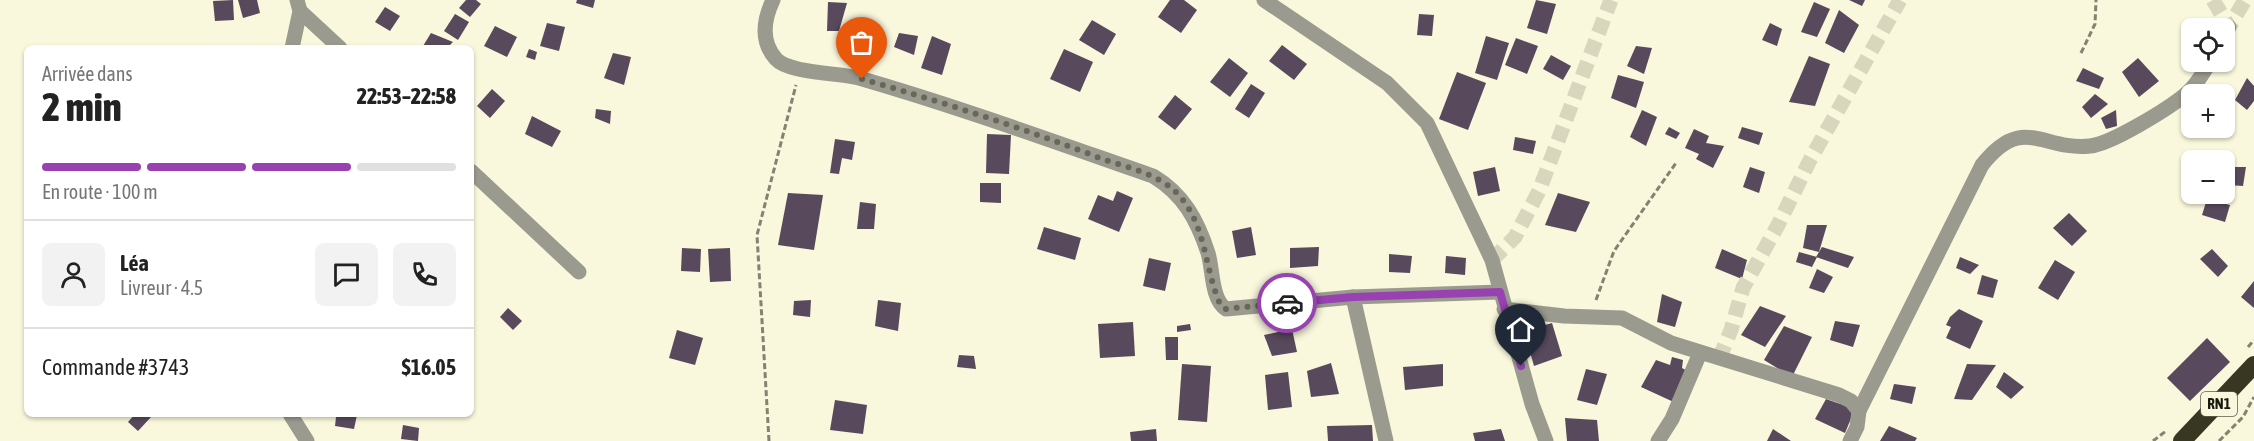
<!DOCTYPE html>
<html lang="fr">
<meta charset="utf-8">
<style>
:root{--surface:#fff;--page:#f2f2f2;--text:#222;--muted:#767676;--line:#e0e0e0;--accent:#9742b0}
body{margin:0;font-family:"Asap Condensed",sans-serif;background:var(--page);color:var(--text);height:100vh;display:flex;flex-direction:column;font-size:22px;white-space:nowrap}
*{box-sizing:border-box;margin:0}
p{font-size:20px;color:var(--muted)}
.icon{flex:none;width:33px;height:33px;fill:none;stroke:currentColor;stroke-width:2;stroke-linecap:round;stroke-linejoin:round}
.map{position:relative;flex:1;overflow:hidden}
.sheet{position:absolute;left:24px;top:45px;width:450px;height:372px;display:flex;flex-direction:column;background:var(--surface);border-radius:9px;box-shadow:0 2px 4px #0004}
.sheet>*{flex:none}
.buttons{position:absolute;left:2181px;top:18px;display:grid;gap:12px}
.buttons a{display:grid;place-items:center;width:54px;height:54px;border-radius:9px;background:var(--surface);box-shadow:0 2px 4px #0004;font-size:30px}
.pin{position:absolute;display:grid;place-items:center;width:51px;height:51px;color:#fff;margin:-62px -26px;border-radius:50% 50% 50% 0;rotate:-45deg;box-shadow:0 0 6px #0007}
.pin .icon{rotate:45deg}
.courier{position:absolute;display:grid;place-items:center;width:60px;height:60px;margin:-30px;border:4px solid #9742b0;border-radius:50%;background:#fff;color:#222;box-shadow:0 2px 8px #0007}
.head em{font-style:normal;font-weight:800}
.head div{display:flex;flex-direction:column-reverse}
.head{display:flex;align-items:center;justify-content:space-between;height:102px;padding:0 18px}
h1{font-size:39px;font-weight:800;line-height:45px}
.bar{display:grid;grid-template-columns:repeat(4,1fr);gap:9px 6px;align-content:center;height:72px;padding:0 18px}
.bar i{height:8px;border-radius:4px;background:var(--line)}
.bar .current{background:var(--accent)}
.bar p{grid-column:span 4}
.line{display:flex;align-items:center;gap:15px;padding:0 18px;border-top:2px solid var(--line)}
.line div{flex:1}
.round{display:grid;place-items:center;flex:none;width:63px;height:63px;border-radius:9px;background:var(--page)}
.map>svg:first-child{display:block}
.building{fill:#58495c}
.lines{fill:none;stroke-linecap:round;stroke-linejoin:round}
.street-tunnel{stroke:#d8d6bd;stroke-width:15;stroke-dasharray:15 8;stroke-linecap:butt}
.path{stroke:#848270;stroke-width:3;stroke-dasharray:6 3;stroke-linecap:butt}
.street{stroke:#9a9a8f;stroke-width:15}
.highway{stroke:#383721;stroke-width:18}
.done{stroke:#696757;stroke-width:6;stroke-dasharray:0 10.8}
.route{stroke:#9742b0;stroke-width:8}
.labels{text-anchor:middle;stroke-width:6;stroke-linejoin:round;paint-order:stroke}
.shield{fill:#f9f7dc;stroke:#5e5c4d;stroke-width:1.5}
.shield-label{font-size:15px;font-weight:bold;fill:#1b1a10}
</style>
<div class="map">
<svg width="2254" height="441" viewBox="0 0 2254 441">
<rect width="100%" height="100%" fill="#f9f7dc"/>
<g class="building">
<path d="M233,0L234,20L215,21L213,1Z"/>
<path d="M238,0H257L260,13L243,18Z"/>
<path d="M466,0H476L481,4L470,17L459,8Z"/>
<path d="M577,0H595L593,8L576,3Z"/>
<path d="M1170,0H1184L1197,10L1181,33L1158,17Z"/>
<path d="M1536,0L1556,4L1547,34L1527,28Z"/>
<path d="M1849,0H1865L1862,6Z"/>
<path d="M828,2L847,3L839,31H827Z"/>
<path d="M1814,2L1830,9L1817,37L1801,32Z"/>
<path d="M385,7L400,16L390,31L375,22Z"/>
<path d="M1839,10L1859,25L1844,53L1825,43Z"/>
<path d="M455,14L469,22L458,40L444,31Z"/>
<path d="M1419,14L1434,15L1432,36L1417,35Z"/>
<path d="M1092,20L1116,34L1104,55L1079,40Z"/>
<path d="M547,23L565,27L559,51L540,46Z"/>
<path d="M1770,23L1782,29L1777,46L1762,40Z"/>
<path d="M495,26L517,37L507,57L484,46Z"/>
<path d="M431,33L453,42L447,48H425L423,46Z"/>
<path d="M899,33L918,36L914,55L894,47Z"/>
<path d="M932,36L951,44L942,75L921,68Z"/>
<path d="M1486,36L1509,43L1497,80L1475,73Z"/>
<path d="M1516,38L1538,46L1527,74L1505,65Z"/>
<path d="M1282,45L1307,64L1294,80L1269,61Z"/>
<path d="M1636,46L1652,48L1644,74L1627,66Z"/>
<path d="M529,49L537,52L535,60L526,57Z"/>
<path d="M1064,49L1093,62L1080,92L1050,79Z"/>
<path d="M613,53L631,57L624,85L604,78Z"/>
<path d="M1551,55L1571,66L1563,80L1543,69Z"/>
<path d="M1809,56L1830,64L1815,106L1789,102Z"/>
<path d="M1229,58L1248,73L1230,97L1210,82Z"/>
<path d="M2138,58L2159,81L2139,97L2122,72Z"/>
<path d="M2083,68L2104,78L2099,89L2076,81Z"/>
<path d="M1457,72L1486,83L1468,130L1439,119Z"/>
<path d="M1618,75L1644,82L1636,108L1611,98Z"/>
<path d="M2247,78L2254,86V101L2247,110L2235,100Z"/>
<path d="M1251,84L1265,93L1249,118L1235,109Z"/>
<path d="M492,89L505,101L490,118L477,106Z"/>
<path d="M2095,94L2108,104L2091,118L2082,107Z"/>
<path d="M1175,95L1192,109L1175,130L1158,117Z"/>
<path d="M596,109L611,111L610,124L595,118Z"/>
<path d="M1642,110L1657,117L1646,146L1630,137Z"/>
<path d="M2116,110L2117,126L2106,129L2101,118Z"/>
<path d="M532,116L561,131L552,147L525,134Z"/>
<path d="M1669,127L1680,133L1676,139L1665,134Z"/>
<path d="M1742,127L1763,133L1759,145L1738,138Z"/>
<path d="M1694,129L1709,136L1706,143L1724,146L1713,168L1696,159L1699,154L1685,148Z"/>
<path d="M987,134L1011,135L1009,174L986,173Z"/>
<path d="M1515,137L1536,141L1533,154L1513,150Z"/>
<path d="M835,139L855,142L852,160L842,158L839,174L830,173Z"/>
<path d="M1495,167L1500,191L1478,196L1473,172Z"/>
<path d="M1750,167L1765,172L1759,193L1743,187Z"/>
<path d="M2231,167H2246L2243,186L2228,185Z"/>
<path d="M980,183H1001V203L980,202Z"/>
<path d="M1117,191L1133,198L1119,232L1088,219L1098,195L1113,201Z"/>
<path d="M788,193L823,195L814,250L778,245Z"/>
<path d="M1558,193L1590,202L1576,232L1545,225Z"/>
<path d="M2207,199L2230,205L2225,222L2202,215Z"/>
<path d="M860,202L876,204L874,229H857Z"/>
<path d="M2069,213L2087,231L2072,246L2053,228Z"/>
<path d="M1807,225H1827L1819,252L1803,248Z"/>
<path d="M1044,227L1081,238L1075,260L1037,249Z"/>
<path d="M1251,227L1256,255L1237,258L1232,231Z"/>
<path d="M1319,247L1318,266L1290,268V248Z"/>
<path d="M1822,247L1854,257L1848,268L1816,257Z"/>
<path d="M682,248L701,249L700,272L681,271Z"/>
<path d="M730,248L731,281L710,282L708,249Z"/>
<path d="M1722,249L1747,260L1742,279L1715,268Z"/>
<path d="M2212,249L2228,266L2218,277L2200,259Z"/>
<path d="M1799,252L1817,257L1812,267L1796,262Z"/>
<path d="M1389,254L1412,256L1410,273L1389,272Z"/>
<path d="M1446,256L1466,258L1465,275L1445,273Z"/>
<path d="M1960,257L1979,265L1970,274L1956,268Z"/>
<path d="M1149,258L1171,263L1165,291L1143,286Z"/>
<path d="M2055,260L2075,272L2058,300L2038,288Z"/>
<path d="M1817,269L1833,277L1824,293L1809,288Z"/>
<path d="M1982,275L1998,280L1993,298L1977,294Z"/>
<path d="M2254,281V308L2241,297Z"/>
<path d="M1662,294L1682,302L1675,327L1657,322Z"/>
<path d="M811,300L810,317L793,315L794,301Z"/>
<path d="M878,300L901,303L898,331L875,326Z"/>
<path d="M1760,306L1786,316L1765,347L1741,335Z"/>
<path d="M508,308L522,321L513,330L500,317Z"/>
<path d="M1959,309L1983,321L1970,349L1946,338L1951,327L1946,325L1950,317Z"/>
<path d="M1835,321L1860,325L1853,347L1830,340Z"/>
<path d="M1133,322L1135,356L1100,358L1098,324Z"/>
<path d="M1552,323L1562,356L1534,366L1524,331Z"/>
<path d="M1190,324L1191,330L1177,332V326Z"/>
<path d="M1784,326L1812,337L1792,377L1764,360Z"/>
<path d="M1292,329L1297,352L1272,356L1264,335Z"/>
<path d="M677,330L703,338L695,365L669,358Z"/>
<path d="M1165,337H1178V360H1166Z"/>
<path d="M2207,338L2230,362L2190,401L2167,378Z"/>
<path d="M959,355L974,356L976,369L957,367Z"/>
<path d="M1672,357L1683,360L1682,368L1689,372L1678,404L1641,387L1656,360L1670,365Z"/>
<path d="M1331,363L1339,394L1311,397L1307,371Z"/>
<path d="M1182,364L1211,366L1207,422L1178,420Z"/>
<path d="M1443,364V386L1405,390L1403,367Z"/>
<path d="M1967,364L1996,365L1972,400L1954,399Z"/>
<path d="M1586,369L1607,374L1597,405L1577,400Z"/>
<path d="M1288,372L1292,407L1268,410L1265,375Z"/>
<path d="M2004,372L2024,387L2011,399L1996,387Z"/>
<path d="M1894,384L1916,387L1912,404L1890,399Z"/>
<path d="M1826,399L1855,409L1845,433L1815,419Z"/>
<path d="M835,400L867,405L863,434L830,430Z"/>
<path d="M135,414L152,416L138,431L128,422Z"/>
<path d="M357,415L354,429L335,426L336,417Z"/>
<path d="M1565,418L1597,420L1599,441H1567Z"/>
<path d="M403,425L419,428L418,441L401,439Z"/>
<path d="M1372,425L1373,441H1328L1327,426Z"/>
<path d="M1889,426L1917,438L1915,441H1880Z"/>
<path d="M1156,429L1157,441H1131L1130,432Z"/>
<path d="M1501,429L1505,441H1475L1473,433Z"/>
<path d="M1773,429L1791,441H1767Z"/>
</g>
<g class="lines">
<g class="street-tunnel">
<path d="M2213,0L2229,27L2245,0"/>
<path d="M1492,260L1515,237L1539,191L1611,0"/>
<path d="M1719,359L1731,330L1743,288L1778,225L1810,160L1900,0"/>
</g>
<g class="path">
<path d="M2081,53L2095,24L2096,0"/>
<path d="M1596,300L1614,251L1676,163"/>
<path d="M2248,347L2254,340"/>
<path d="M769,441L757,235L796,85"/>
<path d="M2153,441L2166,431"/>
<path d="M2219,441L2243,417L2254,397"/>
</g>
<g class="street">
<path d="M773,0C764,19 760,41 776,59C788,73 839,73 859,78C959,107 1055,142 1153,176C1183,194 1197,219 1208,253C1213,269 1211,299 1226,309L1353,297L1500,292"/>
<path d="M1264,0L1387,83L1427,123L1492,260L1532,404L1546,441"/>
<path d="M300,11L340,48"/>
<path d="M2224,35L2229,27"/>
<path d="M292,48L300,11L297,0"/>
<path d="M471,171L579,272"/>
<path d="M1353,297L1386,441"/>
<path d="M1504,309L1564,316L1622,318L1671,343L1839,395L1851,401L1859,411"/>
<path d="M290,414L307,441"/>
<path d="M1658,441L1672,419L1700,353"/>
<path d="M1850,441L1857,427L1859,411L1982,165C2023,113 2042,151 2090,146C2111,144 2168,109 2186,94C2196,86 2203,73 2210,62"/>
</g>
<path class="highway" d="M2182,441L2254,365"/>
</g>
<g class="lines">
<path class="done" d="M862,79C942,102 1020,127 1097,157C1126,168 1162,173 1182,199C1207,230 1205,272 1221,306L1226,309L1234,308L1287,303"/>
<path class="route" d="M1287,303L1353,297L1500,292L1521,366"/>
</g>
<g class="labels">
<rect class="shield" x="2201" y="392" width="36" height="24" rx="4.5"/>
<g class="shield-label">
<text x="2219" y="409">RN1</text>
</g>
</g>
</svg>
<div class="buttons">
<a><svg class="icon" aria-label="locate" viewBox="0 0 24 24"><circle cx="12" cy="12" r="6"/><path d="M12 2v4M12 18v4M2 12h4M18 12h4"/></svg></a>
<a>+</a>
<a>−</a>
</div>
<div class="pin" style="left:862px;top:79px;background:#ea580c"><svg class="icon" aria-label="bag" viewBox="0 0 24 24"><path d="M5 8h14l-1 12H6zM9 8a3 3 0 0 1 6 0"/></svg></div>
<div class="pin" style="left:1521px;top:366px;background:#1f2937"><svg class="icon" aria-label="home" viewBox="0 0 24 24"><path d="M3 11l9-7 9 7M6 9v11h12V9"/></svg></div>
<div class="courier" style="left:1287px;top:303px"><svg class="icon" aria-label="car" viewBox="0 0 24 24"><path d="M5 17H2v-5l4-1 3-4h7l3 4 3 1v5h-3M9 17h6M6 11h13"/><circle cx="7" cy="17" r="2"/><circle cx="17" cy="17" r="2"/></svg></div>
<section class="sheet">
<div class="head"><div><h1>2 min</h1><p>Arrivée dans</p></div><em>22:53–22:58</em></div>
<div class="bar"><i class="current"></i><i class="current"></i><i class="current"></i><i></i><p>En route · 100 m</p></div>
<div class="line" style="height:108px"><a class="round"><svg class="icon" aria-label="person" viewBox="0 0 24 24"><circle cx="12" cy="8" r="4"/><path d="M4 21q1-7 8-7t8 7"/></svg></a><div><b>Léa</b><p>Livreur · 4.5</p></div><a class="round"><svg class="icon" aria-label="chat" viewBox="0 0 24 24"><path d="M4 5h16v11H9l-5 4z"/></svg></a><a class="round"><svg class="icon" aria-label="phone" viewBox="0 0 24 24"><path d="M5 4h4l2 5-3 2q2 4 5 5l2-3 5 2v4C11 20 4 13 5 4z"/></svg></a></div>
<div class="line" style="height:78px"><div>Commande #3743</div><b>$16.05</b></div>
</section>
</div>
